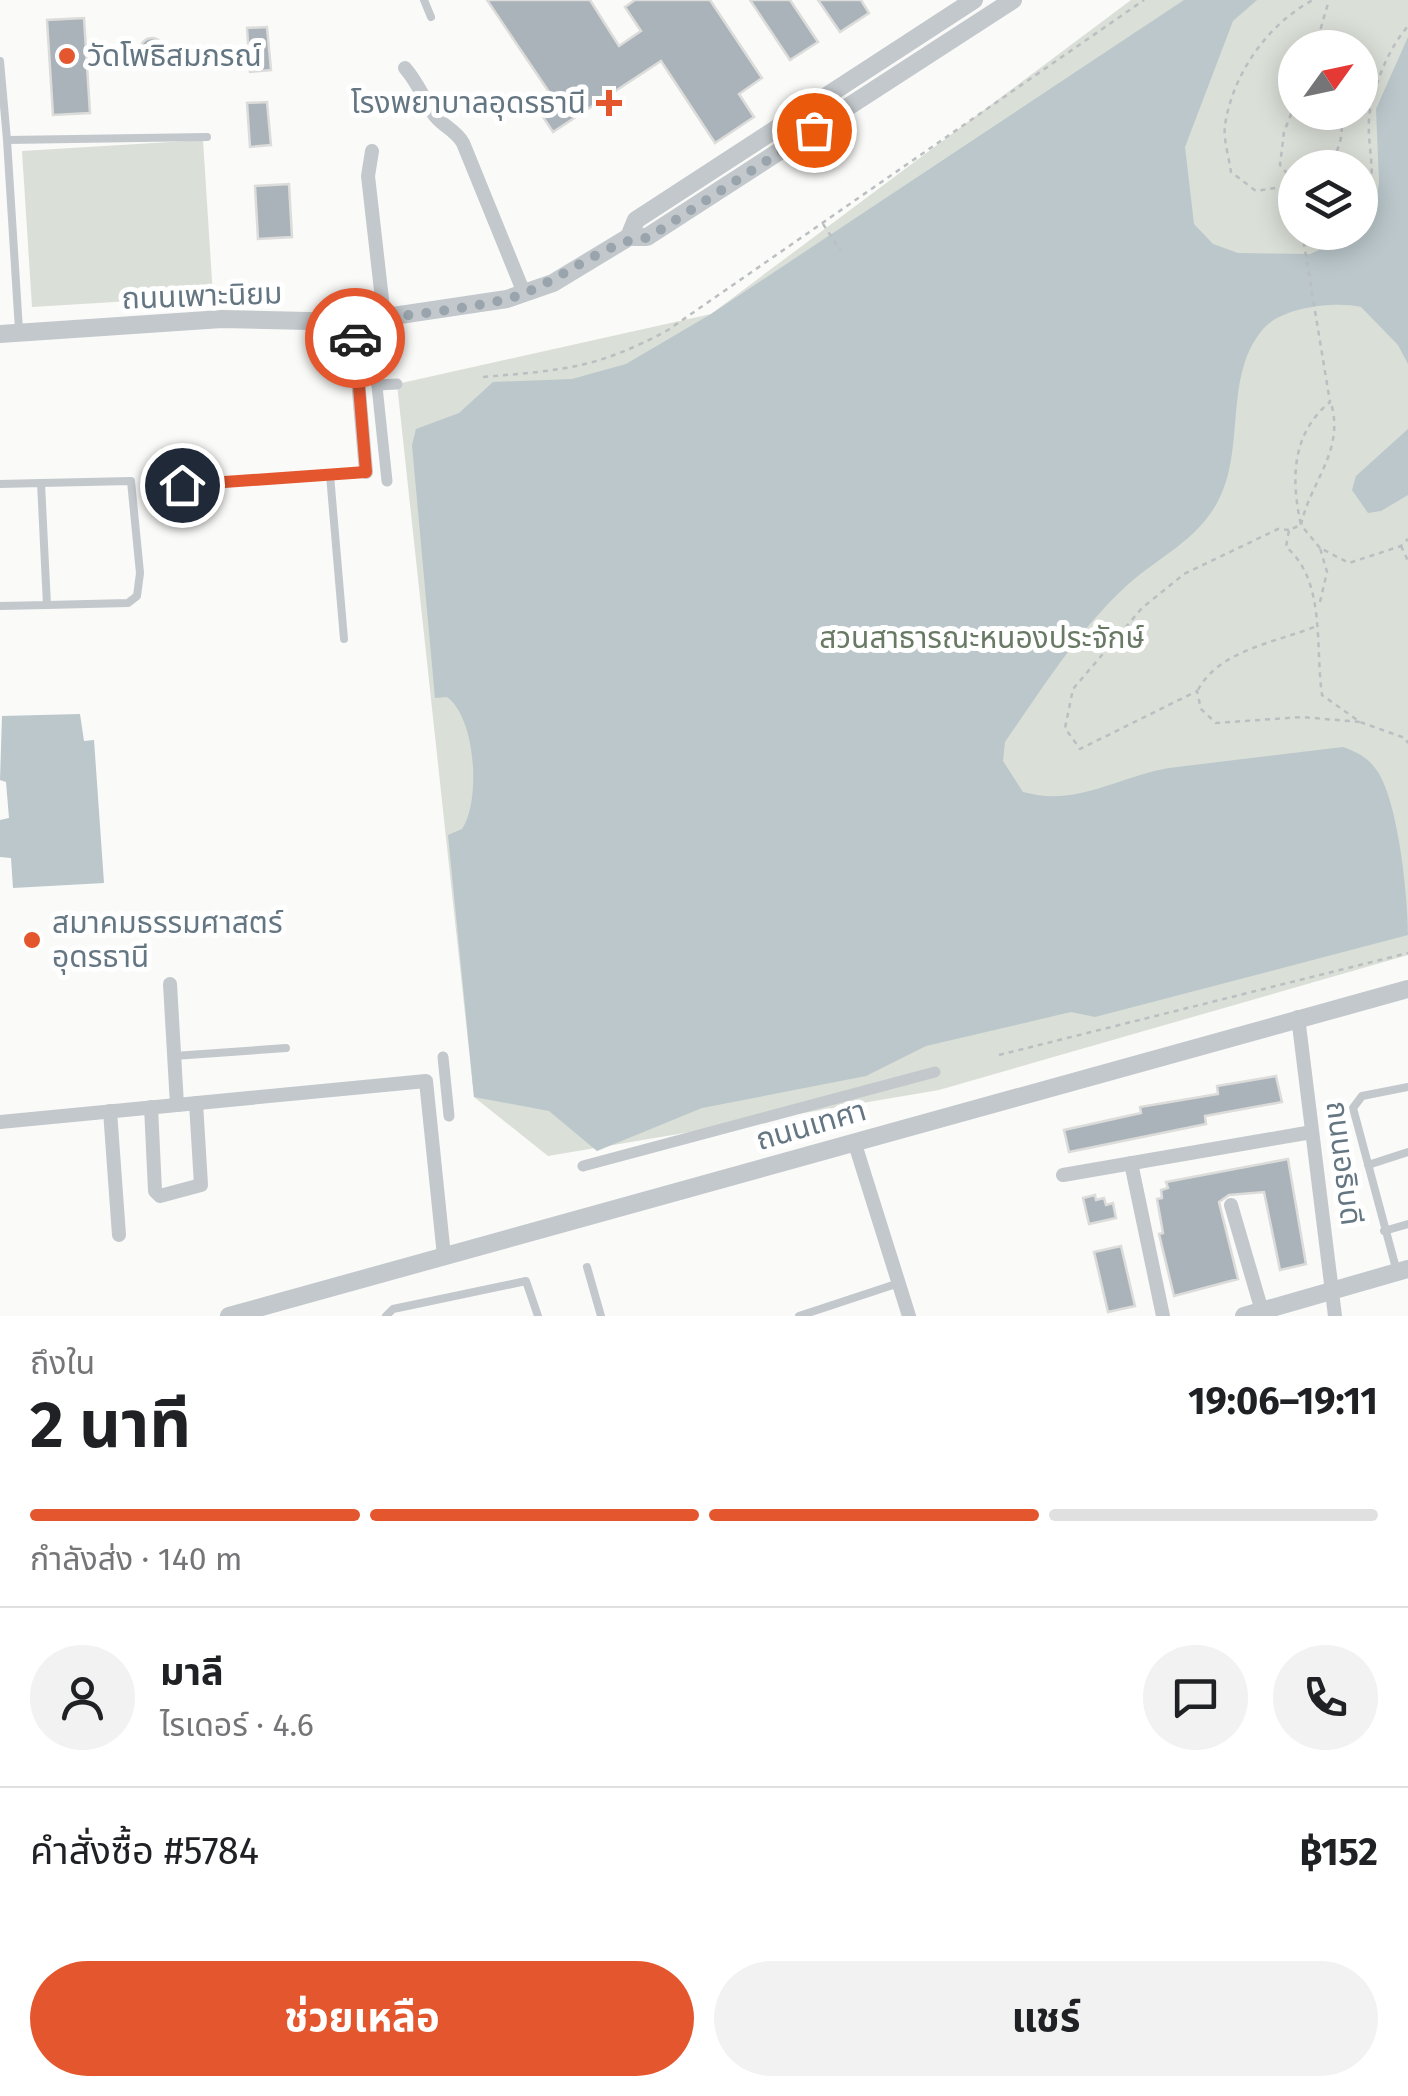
<!DOCTYPE html>
<html lang="th">
<meta charset="utf-8">
<style>
:root{--surface:#fff;--page:#f2f2f2;--text:#202124;--muted:#757577;--line:#e0e0e0;--accent:#e4572e}
body{margin:0;font-family:"Fira Sans","Noto Sans Thai",sans-serif;background:var(--page);color:var(--text);height:100vh;display:flex;flex-direction:column;font-size:38px;white-space:nowrap}
*{box-sizing:border-box;margin:0}
p{font-size:32px;color:var(--muted)}
.icon{flex:none;width:55px;height:55px;fill:none;stroke:currentColor;stroke-width:2;stroke-linecap:round;stroke-linejoin:round}
.map{position:relative;height:1316px;overflow:hidden}
.drawer{display:flex;flex-direction:column;background:var(--surface);flex:1}
.drawer>*{flex:none}
.needle{width:65px;rotate:57deg}
.controls{position:absolute;left:1278px;top:30px;display:grid;gap:20px}
.controls a{display:grid;place-items:center;width:100px;height:100px;border-radius:50%;background:var(--surface);box-shadow:0 5px 25px #0003;font-size:50px}
.pin{position:absolute;display:grid;place-items:center;width:85px;height:85px;color:#fff;margin:-42px;border:5px solid #fff;border-radius:50%;box-shadow:0 2px 10px #0007}
.courier{position:absolute;display:grid;place-items:center;width:100px;height:100px;margin:-50px;border:8px solid #e4572e;border-radius:50%;background:#fff;color:#222;box-shadow:0 2px 12px #0007}
.summary em{font-style:normal;font-weight:700}
.summary div{display:flex;flex-direction:column-reverse}
.summary{display:flex;align-items:center;justify-content:space-between;height:170px;padding:0 30px}
h1{font-size:65px;font-weight:700;line-height:75px}
.bar{display:grid;grid-template-columns:repeat(4,1fr);gap:15px 10px;align-content:center;height:120px;padding:0 30px}
.bar i{height:12px;border-radius:8px;background:var(--line)}
.bar .selected{background:var(--accent)}
.bar p{grid-column:span 4}
.line{display:flex;align-items:center;gap:25px;padding:0 30px;border-top:2px solid var(--line)}
.line div{flex:1}
.round{display:grid;place-items:center;flex:none;width:105px;height:105px;border-radius:52px;background:var(--page)}
.primary-button{display:flex;gap:20px;margin-top:auto;padding:20px 30px}
.primary-button a{flex:1;height:115px;border-radius:60px;background:var(--accent);color:#fff;font-size:40px;font-weight:700;line-height:115px;text-align:center}
.primary-button a+a{background:var(--page);color:var(--text)}
.map>svg:first-child{display:block}
.green{fill:#dadfd7;fill-rule:evenodd}
.water{fill:#bbc7cb}
.building{fill:#aab3b9;stroke:#dcdcda;stroke-width:2.5}
.lines{fill:none;stroke-linecap:round;stroke-linejoin:round}
.path{stroke:#bbbfc2;stroke-width:2.5;stroke-dasharray:5 5;stroke-linecap:butt}
.service{stroke:#c3c8cc;stroke-width:8}
.pedestrian{stroke:#c3c8cc;stroke-width:11}
.minor{stroke:#c3c8cc;stroke-width:14}
.tertiary{stroke:#c3c8cc;stroke-width:18}
.done{stroke:#99a4ac;stroke-width:10;stroke-dasharray:0 18}
.route{stroke:#e4572e;stroke-width:12}
.poi-dot{fill:#e4572e;stroke:#fff;stroke-width:4}
.labels{text-anchor:middle;stroke-width:10;stroke-linejoin:round;paint-order:stroke}
.poi-label{font-size:30px;fill:#657683;stroke:#fff;text-anchor:start}
.street-label{font-size:30px;fill:#657683;stroke:#fff}
.park-label{font-size:30px;fill:#687a64;stroke:#fff}
</style>
<div class="map">
<svg width="1408" height="1316" viewBox="0 0 1408 1316">
<rect width="100%" height="100%" fill="#fafaf8"/>
<g class="green">
<path d="M1131,0H1408V955L939,1090L548,1156L474,1097L397,384L711,314ZM1295,48H1360V112H1295ZM1295,168H1360V232H1295Z"/>
<path d="M203,140L213,296L32,307L22,151Z"/>
</g>
<g class="water">
<path d="M1184,0H1257L1233,21L1185,147L1194,224L1213,244L1238,253L1310,254L1360,232L1376,205L1379,182L1376,109L1408,37V364L1398,345L1361,307C1335,301 1283,307 1264,328C1222,375 1247,450 1217,503C1195,543 1154,559 1122,590C1079,630 1039,693 1005,742L1003,761L1023,792C1077,807 1117,777 1169,768L1343,747C1356,752 1366,756 1375,768C1398,796 1408,897 1408,935L1095,1017L1071,1012L926,1046L866,1076L702,1108L597,1151L549,1111L474,1097L448,835L462,829C481,801 476,718 447,697L435,698L412,445L416,429L459,413L493,382L572,379L626,364L711,314Z"/>
<path d="M1408,429V495L1381,511L1368,513L1352,490L1356,476Z"/>
<path d="M80,714L84,741L94,740L104,883L13,888L11,858L0,857V820L9,818L6,782L0,780L2,716Z"/>
</g>
<g class="building">
<path d="M487,0H590L619,46L641,31L625,7L635,0H710L762,78L739,94L754,117L715,143L661,61L553,132L533,102L549,92Z"/>
<path d="M750,0H790L818,42L790,60Z"/>
<path d="M818,0H861L869,13L840,32Z"/>
<path d="M84,18L90,113L53,115L47,20Z"/>
<path d="M267,27L271,70L250,72L247,28Z"/>
<circle cx="152" cy="50" r="12"/>
<path d="M267,102L271,145L250,147L247,103Z"/>
<path d="M289,184L292,237L258,239L255,186Z"/>
<path d="M1276,1076L1282,1102L1205,1116L1206,1124L1069,1152L1064,1130L1141,1113L1140,1107L1218,1094L1217,1086Z"/>
<path d="M1288,1159L1306,1264L1280,1270L1264,1192L1229,1195L1219,1202L1238,1279L1174,1296L1159,1234L1163,1233L1157,1199L1162,1198L1161,1190L1168,1188L1166,1182Z"/>
<path d="M1095,1195L1096,1200L1104,1198L1106,1205L1113,1203L1116,1218L1089,1224L1083,1198Z"/>
<path d="M1121,1246L1135,1306L1108,1312L1094,1252Z"/>
</g>
<g class="lines">
<g class="path">
<path d="M1315,48L1329,0"/>
<path d="M1295,104L1284,132L1280,165L1295,183"/>
<path d="M1326,168C1339,153 1346,132 1339,112"/>
<path d="M1295,185L1256,191L1231,172C1229,157 1223,139 1225,125C1233,73 1268,24 1313,0"/>
<path d="M1360,211C1383,182 1364,146 1370,111C1375,82 1389,48 1408,26"/>
<path d="M823,224L841,251"/>
<path d="M1302,232L1330,402C1291,434 1291,480 1301,525L1289,530L1286,547C1326,580 1315,647 1322,695L1360,722L1405,738L1408,743"/>
<path d="M483,377C563,370 596,369 668,330L1144,0"/>
<path d="M1289,530L1278,529L1184,574L1142,608L1073,689L1065,728L1080,749L1197,691L1201,709L1216,723L1302,717L1360,722"/>
<path d="M1401,546L1408,561"/>
<path d="M1320,548L1301,525C1310,482 1345,451 1331,403"/>
<path d="M1320,602L1327,572L1320,548L1349,563L1401,546L1408,539"/>
<path d="M1198,690C1219,650 1277,642 1317,626"/>
<path d="M999,1055L1408,953"/>
</g>
<g class="service">
<path d="M424,0L431,17"/>
<path d="M0,61L7,140L207,137"/>
<path d="M7,140L19,330"/>
<path d="M330,475L344,639"/>
<path d="M41,483L131,481L140,573L137,596L128,603L47,605"/>
<path d="M0,484L41,483L47,605L0,606"/>
<path d="M181,485L366,472"/>
<path d="M174,1056L286,1048"/>
<path d="M1368,1165L1408,1152"/>
<path d="M1384,1231L1408,1224"/>
<path d="M587,1267L601,1316"/>
<path d="M1397,1272L1353,1108L1362,1096L1408,1087"/>
<path d="M386,1316L393,1309L526,1281L538,1316"/>
<path d="M799,1316L899,1283"/>
</g>
<g class="pedestrian">
<path d="M376,377L387,481"/>
<path d="M377,385L397,384"/>
<path d="M443,1057L449,1116"/>
<path d="M583,1166L935,1072"/>
</g>
<g class="minor">
<path d="M405,68C418,83 423,97 433,113C440,125 455,129 463,143L524,293"/>
<path d="M372,151L368,176L384,317"/>
<path d="M353,322L366,472"/>
<path d="M170,984L177,1105"/>
<path d="M1298,1017L1335,1316"/>
<path d="M151,1107L155,1191L160,1196L201,1185L196,1103"/>
<path d="M110,1111L119,1235"/>
<path d="M0,1122L426,1081L444,1256"/>
<path d="M854,1141L909,1316"/>
<path d="M1131,1163L1163,1316"/>
<path d="M1063,1175L1312,1132"/>
<path d="M1231,1205L1262,1311"/>
</g>
<g class="tertiary">
<path d="M629,237L636,220L974,0"/>
<path d="M0,334L222,319L353,322L507,299L553,283L629,237H647L1013,0"/>
<path d="M229,1316L1408,989"/>
<path d="M1244,1316L1408,1269"/>
</g>
</g>
<g class="lines">
<path class="done" d="M355,338L353,322C404,315 457,311 507,299C552,288 610,237 648,238L814,130"/>
<path class="route" d="M182,485L366,472L355,338"/>
</g>
<g class="poi-dot">
<circle cx="67" cy="56" r="10"/>
<path d="M604 88h10v10h10v10h-10v10h-10v-10h-10v-10h10z"/>
<circle cx="32" cy="940" r="10"/>
</g>
<g class="labels">
<g class="poi-label">
<text x="87" y="66">วัดโพธิสมภรณ์</text>
<text x="586" y="113" text-anchor="end">โรงพยาบาลอุดรธานี</text>
<text x="52" y="933">สมาคมธรรมศาสตร์<tspan x="52" dy="34">อุดรธานี</tspan></text>
</g>
<g class="street-label">
<text transform="translate(202 296) rotate(-2)" y="10">ถนนเพาะนิยม</text>
<text transform="translate(811 1125) rotate(-16)" y="10">ถนนเทศา</text>
<text transform="translate(1344 1163) rotate(83)" y="10">ถนนอธิบดี</text>
</g>
<g class="park-label">
<text x="982" y="648">สวนสาธารณะหนองประจักษ์</text>
</g>
</g>
</svg>
<div class="controls">
<a><svg class="needle" viewBox="-14 -14 28 28"><path d="M0-13l5 13h-10z" fill="#e53935"/><path d="M0 13l5-13h-10z" fill="#757577"/></svg></a>
<a><svg class="icon" aria-label="layers" viewBox="0 0 24 24"><path d="M12 4l9 5-9 5-9-5zM3 14l9 5 9-5"/></svg></a>
</div>
<div class="pin" style="left:814px;top:130px;background:#ea580c"><svg class="icon" aria-label="bag" viewBox="0 0 24 24"><path d="M5 8h14l-1 12H6zM9 8a3 3 0 0 1 6 0"/></svg></div>
<div class="pin" style="left:182px;top:485px;background:#1f2937"><svg class="icon" aria-label="home" viewBox="0 0 24 24"><path d="M3 11l9-7 9 7M6 9v11h12V9"/></svg></div>
<div class="courier" style="left:355px;top:338px"><svg class="icon" aria-label="car" viewBox="0 0 24 24"><path d="M5 17H2v-5l4-1 3-4h7l3 4 3 1v5h-3M9 17h6M6 11h13"/><circle cx="7" cy="17" r="2"/><circle cx="17" cy="17" r="2"/></svg></div>
</div>
<section class="drawer">
<div class="summary"><div><h1>2 นาที</h1><p>ถึงใน</p></div><em>19:06–19:11</em></div>
<div class="bar"><i class="selected"></i><i class="selected"></i><i class="selected"></i><i></i><p>กำลังส่ง · 140 m</p></div>
<div class="line" style="height:180px"><a class="round"><svg class="icon" aria-label="person" viewBox="0 0 24 24"><circle cx="12" cy="8" r="4"/><path d="M4 21q1-7 8-7t8 7"/></svg></a><div><b>มาลี</b><p>ไรเดอร์ · 4.6</p></div><a class="round"><svg class="icon" aria-label="chat" viewBox="0 0 24 24"><path d="M4 5h16v11H9l-5 4z"/></svg></a><a class="round"><svg class="icon" aria-label="phone" viewBox="0 0 24 24"><path d="M5 4h4l2 5-3 2q2 4 5 5l2-3 5 2v4C11 20 4 13 5 4z"/></svg></a></div>
<div class="line" style="height:130px"><div>คำสั่งซื้อ #5784</div><b>฿152</b></div>
<div class="primary-button"><a>ช่วยเหลือ</a><a>แชร์</a></div>
</section>
